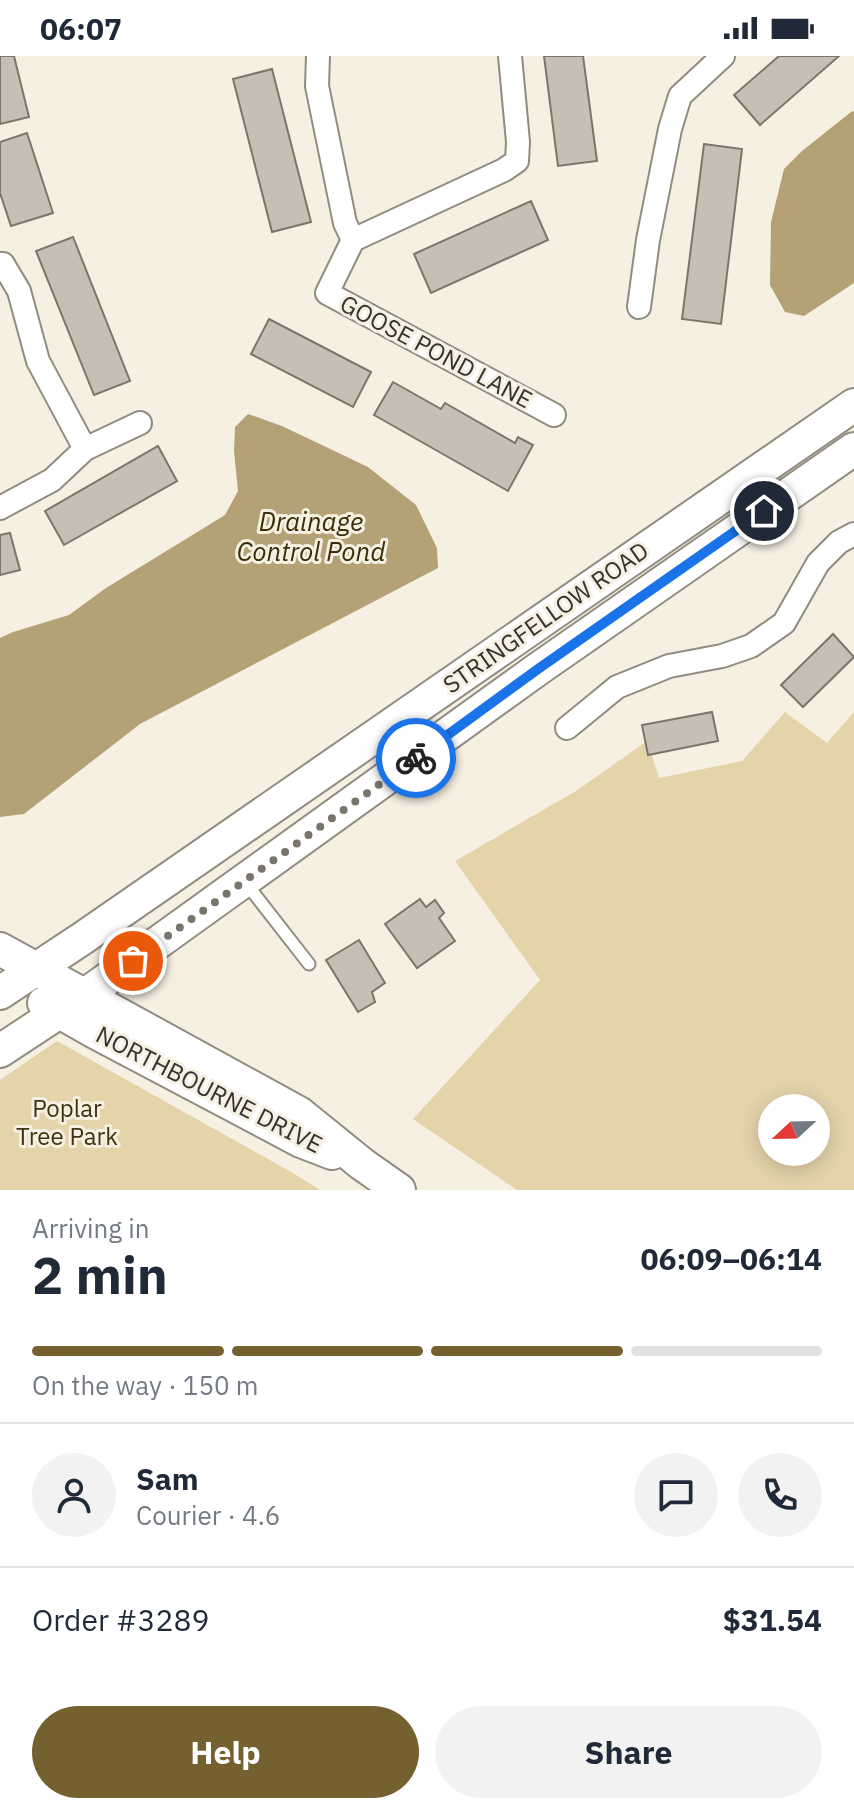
<!DOCTYPE html>
<meta charset="utf-8">
<style>
:root{--surface:#fff;--page:#f2f2f3;--text:#1f2937;--muted:#747a83;--line:#e0e1e3;--accent:#75612f}
body{margin:0;font-family:"IBM Plex Sans",sans-serif;background:var(--page);color:var(--text);height:100vh;display:flex;flex-direction:column;font-size:30px;white-space:nowrap}
*{box-sizing:border-box;margin:0}
p{font-size:26px;color:var(--muted)}
.icon{flex:none;width:44px;height:44px;fill:none;stroke:currentColor;stroke-width:2;stroke-linecap:round;stroke-linejoin:round}
.map{position:relative;height:1134px;overflow:hidden}
.side{display:flex;flex-direction:column;background:var(--surface);flex:1}
.side>*{flex:none}
.needle{width:52px;rotate:248deg}
.fabs{position:absolute;left:758px;top:1038px;display:grid;gap:16px}
.fabs a{display:grid;place-items:center;width:72px;height:72px;border-radius:50%;background:var(--surface);box-shadow:0 4px 20px #0003;font-size:40px}
.pin{position:absolute;display:grid;place-items:center;width:68px;height:68px;color:#fff;margin:-34px;border:4px solid #fff;border-radius:50%;box-shadow:0 2px 8px #0007}
.courier{position:absolute;display:grid;place-items:center;width:80px;height:80px;margin:-40px;border:6px solid #1a73e8;border-radius:50%;background:#fff;color:#222;box-shadow:0 2px 10px #0007}
.overview em{font-style:normal;font-weight:700}
.overview div{display:flex;flex-direction:column-reverse}
.overview{display:flex;align-items:center;justify-content:space-between;height:136px;padding:0 32px}
h1{font-size:52px;font-weight:700;line-height:60px}
.bar{display:grid;grid-template-columns:repeat(4,1fr);gap:12px 8px;align-content:center;height:96px;padding:0 32px}
.bar i{height:10px;border-radius:6px;background:var(--line)}
.bar .active{background:var(--accent)}
.bar p{grid-column:span 4}
.line{display:flex;align-items:center;gap:20px;padding:0 32px;border-top:2px solid var(--line)}
.line div{flex:1}
.round{display:grid;place-items:center;flex:none;width:84px;height:84px;border-radius:42px;background:var(--page)}
.button{display:flex;gap:16px;margin-top:auto;padding:16px 32px}
.button a{flex:1;height:92px;border-radius:48px;background:var(--accent);color:#fff;font-size:32px;font-weight:700;line-height:92px;text-align:center}
.button a+a{background:var(--page);color:var(--text)}
.status{display:flex;justify-content:space-between;align-items:center;height:56px;padding:0 40px;background:var(--surface);direction:ltr}
.status svg{height:22px;fill:currentColor}
.map>svg:first-child{display:block}
.green{fill:#e5d4aa;fill-rule:evenodd}
.water{fill:#b4a276}
.building{fill:#c5c0b3;stroke:#7a766a;stroke-width:2}
.lines{fill:none;stroke-linecap:round;stroke-linejoin:round}
.lane-casing{stroke:#918c80;stroke-width:15}
.street-casing{stroke:#918c80;stroke-width:26}
.secondary-casing{stroke:#918c80;stroke-width:36}
.lane{stroke:#fff;stroke-width:11}
.street{stroke:#fff;stroke-width:22}
.secondary{stroke:#fff;stroke-width:32}
.done{stroke:#79756d;stroke-width:8;stroke-dasharray:0 14.4}
.route{stroke:#1a73e8;stroke-width:10}
.labels{text-anchor:middle;stroke-width:6;stroke-linejoin:round;paint-order:stroke}
.street-label{font-size:24px;fill:#35332e;stroke:#f6f0e3}
.park-label{font-size:24px;fill:#41330e;stroke:#f6f0e3}
.water-label{font-size:26px;font-style:italic;fill:#3b2d07;stroke:#f6f0e3}
</style>
<div class="status"><b>06:07</b><svg viewBox="0 0 49 12"><path d="M0 12V9h3v3zM5 12V6h3v6zM10 12V3h3v9zM15 12V0h3v12zM26 1h20v11H26zM47 4h2v5h-2z"/></svg></div>
<div class="map">
<svg width="854" height="1134" viewBox="0 0 854 1134">
<rect width="100%" height="100%" fill="#f6f0e3"/>
<g class="green">
<path d="M785,656L827,687L854,656V1134H517L413,1063L540,924L455,805L576,735L647,685L659,722L742,705ZM772,1052H816V1096H772Z"/>
<path d="M57,985L293,1117L320,1134H0V1024Z"/>
</g>
<g class="water">
<path d="M854,55V227L804,260L785,256L770,229L771,166L784,113L802,95L851,56Z"/>
<path d="M248,358L282,370L368,411L416,449L437,492L438,512L140,668L24,758L0,761V582L13,576L69,559L106,532L225,459L238,435L234,395L235,371Z"/>
</g>
<g class="building">
<path d="M0,0H14L29,61L0,68Z"/>
<path d="M544,0H583L597,105L558,110Z"/>
<path d="M779,0H839L760,69L734,39Z"/>
<path d="M272,13L311,166L272,176L233,23Z"/>
<path d="M27,77L53,157L11,170L0,137V86Z"/>
<path d="M704,88L742,93L721,268L682,263Z"/>
<path d="M531,145L548,184L431,237L414,198Z"/>
<path d="M73,181L130,325L94,339L36,195Z"/>
<path d="M269,263L371,316L353,351L251,298Z"/>
<path d="M393,326L441,353L445,347L515,387L518,381L533,389L508,435L374,359Z"/>
<path d="M158,390L177,425L64,489L45,455Z"/>
<path d="M10,477L20,514L0,519V479Z"/>
<path d="M833,578L854,601L803,651L781,629Z"/>
<path d="M712,656L718,685L648,699L642,669Z"/>
<path d="M420,843L426,851L435,844L444,857L439,862L455,885L417,912L385,868Z"/>
<path d="M359,884L385,927L372,936L375,946L358,956L326,904Z"/>
</g>
<g class="lines">
<g class="lane-casing">
<path id="lane" d="M245,826L309,908"/>
</g>
<g class="street-casing">
<g id="street">
<path d="M318,0L317,30L345,167L353,184L504,114L517,105L518,86L510,0"/>
<path d="M353,184L327,237L554,359"/>
<path d="M0,208H3L19,235L38,305L85,393L52,424L0,452"/>
<path d="M639,251L648,184L670,73L680,40L723,0"/>
<path d="M85,393L140,367"/>
<path d="M567,672L617,631L669,610L722,600L751,590L784,567L818,507L839,486L854,478"/>
</g>
</g>
<g class="secondary-casing">
<g id="secondary">
<path d="M0,893L299,1057L362,1108L399,1134"/>
<path d="M0,937L83,882L854,349"/>
<path d="M44,947L95,976L301,1085L332,1097"/>
<path d="M0,995L85,939L538,613L854,393"/>
</g>
</g>
<use href="#lane" class="lane"/>
<use href="#street" class="street"/>
<use href="#secondary" class="secondary"/>
</g>
<g class="lines">
<path class="done" d="M133,905L416,702"/>
<path class="route" d="M416,702L538,613L764,455"/>
</g>
<g class="labels">
<g class="street-label">
<text transform="translate(436 296) rotate(28)" y="8">GOOSE POND LANE</text>
<text transform="translate(546 562) rotate(-35)" y="8">STRINGFELLOW ROAD</text>
<text transform="translate(209 1034) rotate(27)" y="8">NORTHBOURNE DRIVE</text>
</g>
<g class="park-label">
<text x="67" y="1061">Poplar<tspan x="67" dy="28">Tree Park</tspan></text>
</g>
<g class="water-label">
<text x="311" y="475">Drainage<tspan x="311" dy="30">Control Pond</tspan></text>
</g>
</g>
</svg>
<div class="fabs">
<a><svg class="needle" viewBox="-14 -14 28 28"><path d="M0-13l5 13h-10z" fill="#e53935"/><path d="M0 13l5-13h-10z" fill="#747a83"/></svg></a>
</div>
<div class="pin" style="left:133px;top:905px;background:#ea580c"><svg class="icon" aria-label="bag" viewBox="0 0 24 24"><path d="M5 8h14l-1 12H6zM9 8a3 3 0 0 1 6 0"/></svg></div>
<div class="pin" style="left:764px;top:455px;background:#1f2937"><svg class="icon" aria-label="home" viewBox="0 0 24 24"><path d="M3 11l9-7 9 7M6 9v11h12V9"/></svg></div>
<div class="courier" style="left:416px;top:702px"><svg class="icon" aria-label="bike" viewBox="0 0 24 24"><circle cx="6" cy="16" r="4"/><circle cx="18" cy="16" r="4"/><path d="M6 16l4-8h5l3 8M10 8l3 8H6M13 5h3"/></svg></div>
</div>
<section class="side">
<div class="overview"><div><h1>2 min</h1><p>Arriving in</p></div><em>06:09–06:14</em></div>
<div class="bar"><i class="active"></i><i class="active"></i><i class="active"></i><i></i><p>On the way · 150 m</p></div>
<div class="line" style="height:144px"><a class="round"><svg class="icon" aria-label="person" viewBox="0 0 24 24"><circle cx="12" cy="8" r="4"/><path d="M4 21q1-7 8-7t8 7"/></svg></a><div><b>Sam</b><p>Courier · 4.6</p></div><a class="round"><svg class="icon" aria-label="chat" viewBox="0 0 24 24"><path d="M4 5h16v11H9l-5 4z"/></svg></a><a class="round"><svg class="icon" aria-label="phone" viewBox="0 0 24 24"><path d="M5 4h4l2 5-3 2q2 4 5 5l2-3 5 2v4C11 20 4 13 5 4z"/></svg></a></div>
<div class="line" style="height:104px"><div>Order #3289</div><b>$31.54</b></div>
<div class="button"><a>Help</a><a>Share</a></div>
</section>
